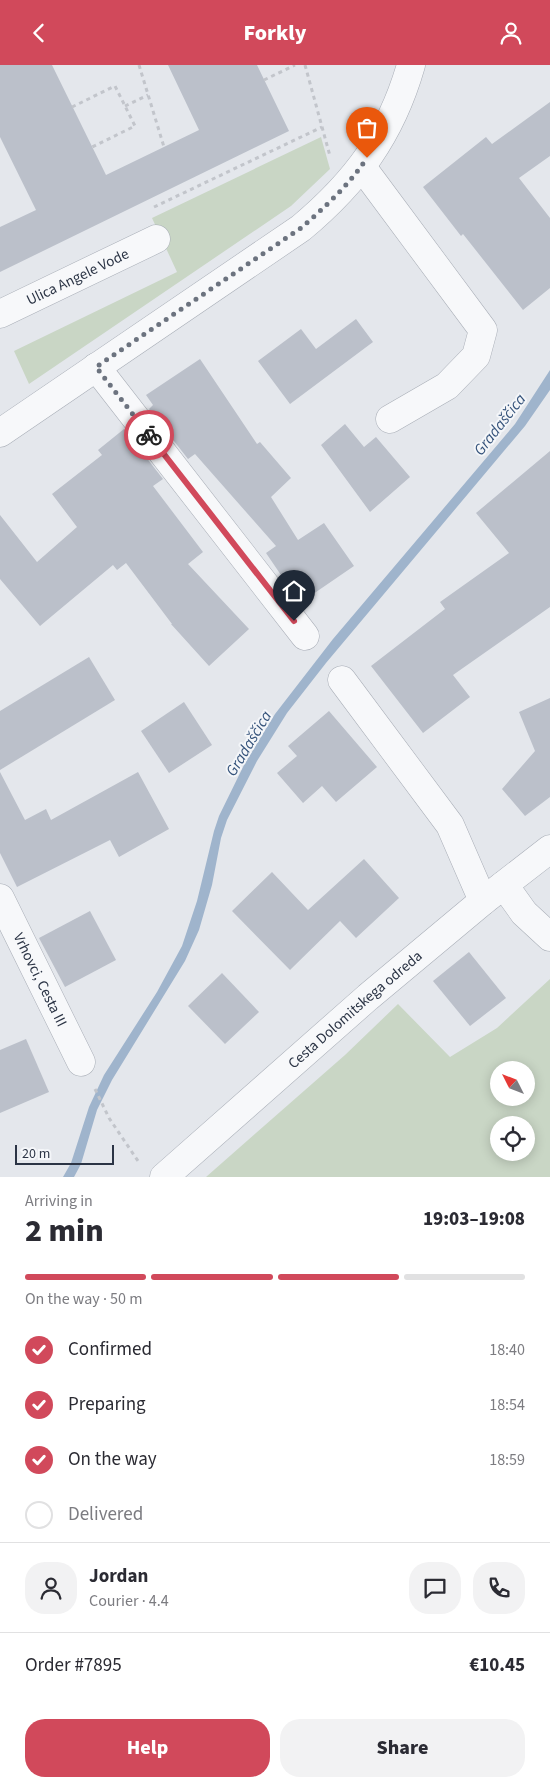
<!DOCTYPE html>
<meta charset="utf-8">
<style>
:root{--surface:#fff;--page:#f2f2f3;--text:#2b2b33;--muted:#7c7c81;--line:#e1e1e2;--accent:#d1495b}
body{margin:0;font-family:"Source Sans 3",sans-serif;background:var(--page);color:var(--text);height:100vh;display:flex;flex-direction:column;font-size:19px;white-space:nowrap}
*{box-sizing:border-box;margin:0}
p{font-size:16px;color:var(--muted)}
.icon{flex:none;width:28px;height:28px;fill:none;stroke:currentColor;stroke-width:2;stroke-linecap:round;stroke-linejoin:round}
.map{position:relative;height:1112px;overflow:hidden}
.sheet{display:flex;flex-direction:column;background:var(--surface);flex:1}
.sheet>*{flex:none}
.needle{width:32px;rotate:312deg}
.buttons{position:absolute;left:490px;top:996px;display:grid;gap:10px}
.buttons a{display:grid;place-items:center;width:45px;height:45px;border-radius:50%;background:var(--surface);box-shadow:0 2px 12px #0003;font-size:25px}
.scale{position:absolute;left:15px;bottom:12px;width:99px;box-sizing:border-box;padding-left:5px;border:2px solid #2b3445;border-top:0;font-size:14px;line-height:18px;white-space:nowrap;color:#2b3445;-webkit-text-stroke:4px #f4f6f9;paint-order:stroke}
.pin{position:absolute;display:grid;place-items:center;width:42px;height:42px;color:#fff;margin:-51px -21px;border-radius:50% 50% 50% 0;rotate:-45deg;box-shadow:0 0 5px #0007}
.pin .icon{rotate:45deg}
.courier{position:absolute;display:grid;place-items:center;width:50px;height:50px;margin:-25px;border:4px solid #d1495b;border-radius:50%;background:#fff;color:#222;box-shadow:0 1px 6px #0007}
.head em{font-style:normal;font-weight:800}
.head div{display:flex;flex-direction:column-reverse}
.head{display:flex;align-items:center;justify-content:space-between;height:85px;padding:0 25px}
h1{font-size:32px;font-weight:800;line-height:38px}
.bar{display:grid;grid-template-columns:repeat(4,1fr);gap:8px 5px;align-content:center;height:60px;padding:0 25px}
.bar i{height:6px;border-radius:4px;background:var(--line)}
.bar .active{background:var(--accent)}
.bar p{grid-column:span 4}
.line{display:flex;align-items:center;gap:12px;padding:0 25px;border-top:1px solid var(--line)}
.line div{flex:1}
.round{display:grid;place-items:center;flex:none;width:52px;height:52px;border-radius:20px;background:var(--page)}
ol{padding:0 25px;list-style:none}
li{display:flex;align-items:center;gap:15px;height:55px}
li p{margin-inline-start:auto}
li .icon{padding:5px;border-radius:50%;background:var(--accent);color:#fff;stroke-width:4}
li:last-child{color:var(--muted)}
li i{width:28px;height:28px;border:2px solid var(--line);border-radius:50%}
.primary-button{display:flex;gap:10px;margin-top:auto;padding:10px 25px}
.primary-button a{flex:1;height:58px;border-radius:20px;background:var(--accent);color:#fff;font-size:20px;font-weight:800;line-height:58px;text-align:center}
.primary-button a+a{background:var(--page);color:var(--text)}
header{display:flex;justify-content:space-between;align-items:center;height:65px;padding:0 25px;background:var(--accent);color:#fff;font-size:22px;font-weight:800}
.map>svg:first-child{display:block}
.green{fill:#c9d6c5;fill-rule:evenodd}
.water{fill:#9fb4cc}
.building{fill:#bbc0ca}
.lines{fill:none;stroke-linecap:round;stroke-linejoin:round}
.minor-casing{stroke:#a9aeb7;stroke-width:29}
.path{stroke:#c2c5cb;stroke-width:3;stroke-dasharray:4 4;stroke-linecap:butt}
.minor{stroke:#f7f8fa;stroke-width:28}
.done{stroke:#6c737f;stroke-width:5;stroke-dasharray:0 9}
.route{stroke:#d1495b;stroke-width:6}
.labels{text-anchor:middle;stroke-width:4;stroke-linejoin:round;paint-order:stroke}
.street-label{font-size:15px;fill:#2b3445;stroke:#f4f6f9}
.water-label{font-size:16px;font-style:italic;fill:#34527a;stroke:#f4f6f9}
</style>
<header><svg class="icon" aria-label="back" viewBox="0 0 24 24"><path d="M15 5l-7 7 7 7"/></svg>Forkly<svg class="icon" aria-label="person" viewBox="0 0 24 24"><circle cx="12" cy="8" r="4"/><path d="M4 21q1-7 8-7t8 7"/></svg></header>
<div class="map">
<svg width="550" height="1112" viewBox="0 0 550 1112">
<rect width="100%" height="100%" fill="#e4e7ec"/>
<g class="green">
<path d="M321,72L330,104L291,141L29,319L14,286L177,207L152,153Z"/>
<path d="M550,914V1112H206L345,990L398,939L450,992L497,963ZM499,1005H526V1032H499ZM499,1060H526V1088H499Z"/>
</g>
<path class="water" d="M550,305V325L525,361L326,598L287,648L257,696L227,755L221,773L212,820L199,865L185,896L112,1015L97,1045L81,1099L74,1112H63L71,1098L89,1042L104,1010L157,927L182,881L197,836L214,766L219,751L244,700L275,649L333,574L515,359Z"/>
<g class="building">
<path d="M0,0H52L106,110L199,65L168,0H257L289,66L0,207V162L36,145L0,72Z"/>
<path d="M550,37V91L519,113L550,153V223L523,245L463,169L461,171L423,122L486,72L492,79Z"/>
<path d="M356,254L373,277L290,339L258,296L301,264L316,284Z"/>
<path d="M200,294L257,379L260,377L291,413L271,432L298,475L324,458L354,501L300,538L266,488L276,481L195,389L188,394L149,344L153,340L146,330Z"/>
<path d="M345,359L364,382L376,372L410,412L370,447L321,380Z"/>
<path d="M124,364L163,414L153,421L203,487L188,499L249,564L209,601L171,559H172L126,498L117,505L113,500L40,561L0,514V450L37,497L77,462L52,429L102,390L98,385Z"/>
<path d="M550,386V542L453,610L470,632L423,668L371,601L445,544L440,537L509,488L476,448Z"/>
<path d="M89,592L115,635L0,705V646Z"/>
<path d="M550,633V732L525,751L502,724L535,686L519,647Z"/>
<path d="M184,637L212,680L169,708L141,666Z"/>
<path d="M329,646L377,702L336,737L322,721L303,738L277,708L297,691L288,681Z"/>
<path d="M0,707L25,755L46,744L51,755L138,707L169,764L119,792L110,775L17,822L0,788Z"/>
<path d="M364,794L399,833L356,873L340,856L290,905L232,846L272,807L308,845Z"/>
<path d="M90,846L116,895L65,922L39,873Z"/>
<path d="M469,887L506,933L470,961L433,916Z"/>
<path d="M222,908L259,947L225,979L188,941Z"/>
<path d="M26,974L49,1027L0,1048V985Z"/>
</g>
<g class="lines">
<g class="minor-casing">
<g id="minor">
<path d="M362,102L483,265L476,291L447,321L390,354"/>
<path id="s1" d="M0,249L156,174"/>
<path d="M96,302L305,571"/>
<path d="M0,368L301,163C356,117 391,70 411,0"/>
<path d="M342,615L450,760L483,836"/>
<path d="M504,820L524,848L550,872"/>
<path id="s2" d="M0,833L81,997"/>
<path id="s3" d="M164,1112L368,932L483,836L550,784"/>
</g>
</g>
<g class="path">
<path d="M139,0L164,82"/>
<path d="M305,0L330,91"/>
<path d="M264,15L295,0"/>
<path d="M125,41L148,30"/>
<path d="M72,42L115,21L135,61L92,82"/>
<path d="M154,142L322,62"/>
<path d="M95,1024L109,1053L138,1096"/>
</g>
<use href="#minor" class="minor"/>
</g>
<g class="lines">
<path class="done" d="M149,370L96,302L301,163C325,142 349,120 367,93"/>
<path class="route" d="M149,370L294,556"/>
</g>
<g class="labels">
<g class="street-label">
<text dy="5" stroke="none"><textPath href="#s1" startOffset="86">Ulica Angele Vode</textPath></text>
<text dy="5" stroke="none"><textPath href="#s2" startOffset="91">Vrhovci, Cesta III</textPath></text>
<text dy="5" stroke="none"><textPath href="#s3" startOffset="254">Cesta Dolomitskega odreda</textPath></text>
</g>
<g class="water-label">
<text transform="translate(499 359) rotate(-52)" y="6">Gradaščica</text>
<text transform="translate(248 678) rotate(-59)" y="6">Gradaščica</text>
</g>
</g>
</svg>
<div class="buttons">
<a><svg class="needle" viewBox="-14 -14 28 28"><path d="M0-13l5 13h-10z" fill="#e53935"/><path d="M0 13l5-13h-10z" fill="#7c7c81"/></svg></a>
<a><svg class="icon" aria-label="locate" viewBox="0 0 24 24"><circle cx="12" cy="12" r="6"/><path d="M12 2v4M12 18v4M2 12h4M18 12h4"/></svg></a>
</div>
<div class="scale">20 m</div>
<div class="pin" style="left:367px;top:93px;background:#ea580c"><svg class="icon" aria-label="bag" viewBox="0 0 24 24"><path d="M5 8h14l-1 12H6zM9 8a3 3 0 0 1 6 0"/></svg></div>
<div class="pin" style="left:294px;top:556px;background:#1f2937"><svg class="icon" aria-label="home" viewBox="0 0 24 24"><path d="M3 11l9-7 9 7M6 9v11h12V9"/></svg></div>
<div class="courier" style="left:149px;top:370px"><svg class="icon" aria-label="bike" viewBox="0 0 24 24"><circle cx="6" cy="16" r="4"/><circle cx="18" cy="16" r="4"/><path d="M6 16l4-8h5l3 8M10 8l3 8H6M13 5h3"/></svg></div>
</div>
<section class="sheet">
<div class="head"><div><h1>2 min</h1><p>Arriving in</p></div><em>19:03–19:08</em></div>
<div class="bar"><i class="active"></i><i class="active"></i><i class="active"></i><i></i><p>On the way · 50 m</p></div>
<ol>
<li><svg class="icon" aria-label="check" viewBox="0 0 24 24"><path d="M5 12l5 5 9-10"/></svg>Confirmed<p>18:40</p></li>
<li><svg class="icon" aria-label="check" viewBox="0 0 24 24"><path d="M5 12l5 5 9-10"/></svg>Preparing<p>18:54</p></li>
<li><svg class="icon" aria-label="check" viewBox="0 0 24 24"><path d="M5 12l5 5 9-10"/></svg>On the way<p>18:59</p></li>
<li><i></i>Delivered</li>
</ol>
<div class="line" style="height:90px"><a class="round"><svg class="icon" aria-label="person" viewBox="0 0 24 24"><circle cx="12" cy="8" r="4"/><path d="M4 21q1-7 8-7t8 7"/></svg></a><div><b>Jordan</b><p>Courier · 4.4</p></div><a class="round"><svg class="icon" aria-label="chat" viewBox="0 0 24 24"><path d="M4 5h16v11H9l-5 4z"/></svg></a><a class="round"><svg class="icon" aria-label="phone" viewBox="0 0 24 24"><path d="M5 4h4l2 5-3 2q2 4 5 5l2-3 5 2v4C11 20 4 13 5 4z"/></svg></a></div>
<div class="line" style="height:65px"><div>Order #7895</div><b>€10.45</b></div>
<div class="primary-button"><a>Help</a><a>Share</a></div>
</section>
